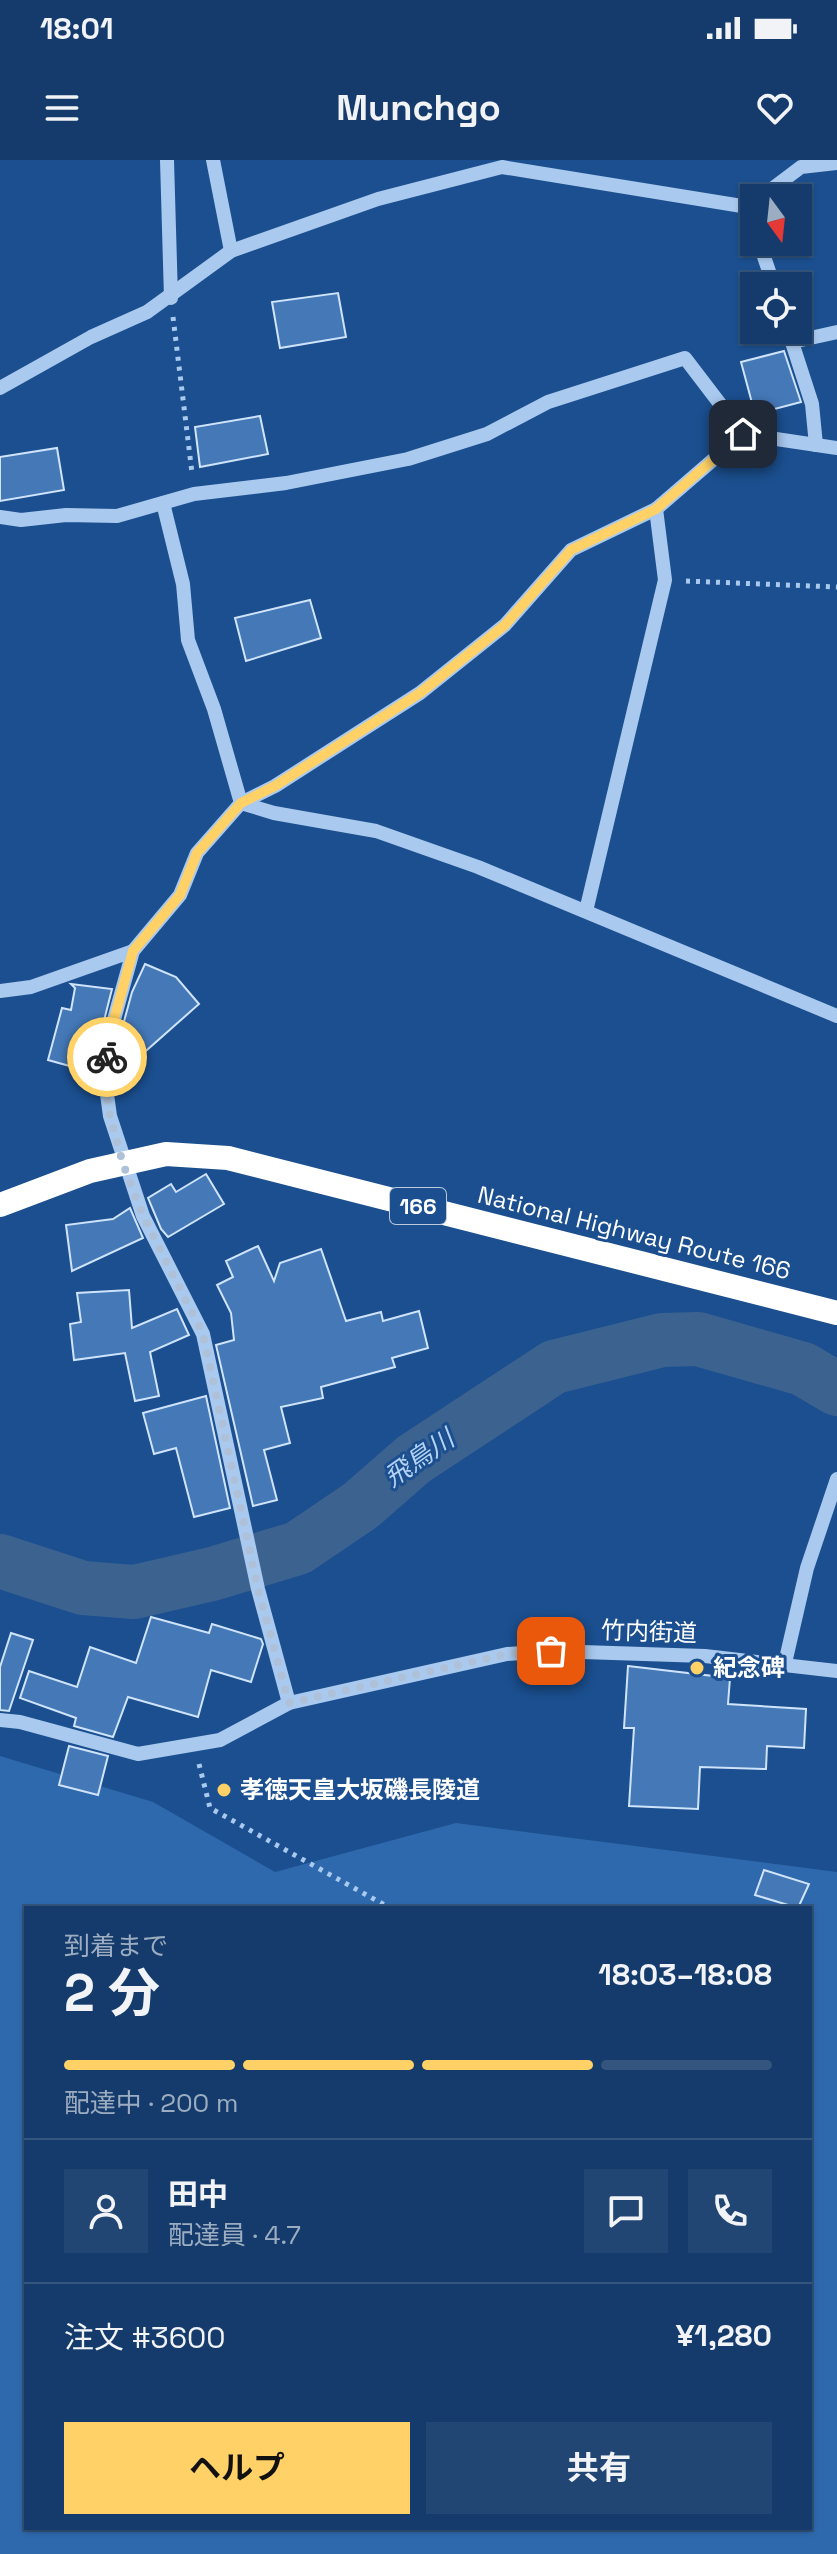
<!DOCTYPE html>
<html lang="ja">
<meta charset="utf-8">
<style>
:root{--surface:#143b6b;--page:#214673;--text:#f1f3f6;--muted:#9dadc1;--line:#33557e;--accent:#ffd166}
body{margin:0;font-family:"Space Grotesk","Noto Sans JP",sans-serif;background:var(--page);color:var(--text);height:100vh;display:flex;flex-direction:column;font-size:30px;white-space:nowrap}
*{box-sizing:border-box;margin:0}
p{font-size:26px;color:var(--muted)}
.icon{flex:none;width:44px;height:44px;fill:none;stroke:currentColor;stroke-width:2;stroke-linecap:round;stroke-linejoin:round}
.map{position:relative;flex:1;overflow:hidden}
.sheet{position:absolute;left:24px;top:1746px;width:788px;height:624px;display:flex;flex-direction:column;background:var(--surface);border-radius:0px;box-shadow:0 2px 6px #0004,0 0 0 2px var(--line)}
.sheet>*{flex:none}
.needle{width:52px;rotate:165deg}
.buttons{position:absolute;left:740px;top:24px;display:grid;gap:16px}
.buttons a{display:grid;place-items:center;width:72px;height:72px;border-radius:0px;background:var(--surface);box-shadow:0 2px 6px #0004,0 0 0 2px var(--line);font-size:40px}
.pin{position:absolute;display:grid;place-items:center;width:68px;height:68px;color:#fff;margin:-34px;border-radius:16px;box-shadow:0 4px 12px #0006}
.courier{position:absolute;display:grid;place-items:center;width:80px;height:80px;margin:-40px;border:6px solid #ffd166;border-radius:50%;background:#fff;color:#222;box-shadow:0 2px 10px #0007}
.headline em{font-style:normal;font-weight:700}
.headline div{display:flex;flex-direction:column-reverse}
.headline{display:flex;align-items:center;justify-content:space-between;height:136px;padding:0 40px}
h1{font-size:52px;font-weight:700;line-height:60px}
.bar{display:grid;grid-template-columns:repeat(4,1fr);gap:12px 8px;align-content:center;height:96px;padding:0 40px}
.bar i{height:10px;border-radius:6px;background:var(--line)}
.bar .active{background:var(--accent)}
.bar p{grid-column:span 4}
.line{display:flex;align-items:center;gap:20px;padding:0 40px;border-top:2px solid var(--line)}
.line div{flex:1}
.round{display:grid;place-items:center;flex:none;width:84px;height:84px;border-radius:0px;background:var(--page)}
.button{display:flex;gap:16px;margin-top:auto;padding:16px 40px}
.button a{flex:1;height:92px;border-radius:0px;background:var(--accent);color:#111;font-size:32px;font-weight:700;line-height:92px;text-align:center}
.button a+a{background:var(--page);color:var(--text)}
.status{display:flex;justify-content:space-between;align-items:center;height:56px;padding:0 40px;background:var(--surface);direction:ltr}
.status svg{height:22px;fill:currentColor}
header{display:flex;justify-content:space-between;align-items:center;height:104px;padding:0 40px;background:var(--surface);font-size:36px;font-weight:700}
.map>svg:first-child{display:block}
.green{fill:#2e69ad;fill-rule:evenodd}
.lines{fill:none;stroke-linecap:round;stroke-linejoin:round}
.river{stroke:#3c6290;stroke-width:54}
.building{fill:#4478b7;stroke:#cfe3fa;stroke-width:2}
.path{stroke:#a9c9ee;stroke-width:5;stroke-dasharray:4 6;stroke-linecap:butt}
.minor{stroke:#a9c9ee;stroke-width:14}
.highway{stroke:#fff;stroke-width:24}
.done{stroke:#afc1d8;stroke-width:8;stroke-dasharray:0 14.4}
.route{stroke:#ffd166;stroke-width:10}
.poi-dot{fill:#ffd166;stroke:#1b4f8f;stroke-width:3}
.labels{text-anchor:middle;stroke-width:6;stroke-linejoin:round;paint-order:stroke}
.shield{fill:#1b4f8f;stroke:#bbcadd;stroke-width:2}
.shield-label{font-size:22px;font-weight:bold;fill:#fff}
.street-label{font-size:24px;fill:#fff;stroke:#1b4f8f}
.poi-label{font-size:24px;font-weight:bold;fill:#fff;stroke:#1b4f8f;text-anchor:start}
.water-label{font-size:26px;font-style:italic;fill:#b5d3f5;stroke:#1b4f8f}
</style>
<div class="status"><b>18:01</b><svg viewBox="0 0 49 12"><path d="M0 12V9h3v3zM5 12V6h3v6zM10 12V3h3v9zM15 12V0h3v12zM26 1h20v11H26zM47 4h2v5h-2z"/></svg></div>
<header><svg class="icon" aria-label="menu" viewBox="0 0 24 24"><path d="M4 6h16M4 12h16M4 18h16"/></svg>Munchgo<svg class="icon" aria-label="heart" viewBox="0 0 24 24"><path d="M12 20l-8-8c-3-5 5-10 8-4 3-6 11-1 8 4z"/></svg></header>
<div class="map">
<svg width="837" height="2394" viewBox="0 0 837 2394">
<rect width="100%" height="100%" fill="#1b4f8f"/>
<path class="green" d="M0,1596L153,1642L275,1712L456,1663L837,1712V2394H0ZM26,1748H810V2368H26Z"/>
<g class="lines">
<path class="river" d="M0,1401L83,1428L134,1432L212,1414L298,1388L360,1346L414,1299L554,1207L662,1180L698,1179L803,1209L837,1229"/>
</g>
<g class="building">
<path d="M338,133L346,177L280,188L272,142Z"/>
<path d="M784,191L801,242L755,254L741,202Z"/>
<path d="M260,256L268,294L200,307L195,267Z"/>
<path d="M57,288L64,330L0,341V297Z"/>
<path d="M310,440L321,478L246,501L235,458Z"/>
<path d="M145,804L176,817L199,844L139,897L120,876L132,832Z"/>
<path d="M71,824L112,829L91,912L48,900L62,848L71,850L75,828Z"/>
<path d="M206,1014L224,1044L168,1077L161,1069L148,1038L171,1024L176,1032Z"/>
<path d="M130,1048L143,1078L72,1111L66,1065L113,1059Z"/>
<path d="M258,1086L274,1121L280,1103L321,1089L346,1161L381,1152L383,1161L419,1151L428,1188L392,1198L395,1207L321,1227L323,1238L281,1247L290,1283L264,1290L277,1340L253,1346L216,1185L234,1180L231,1153L217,1125L233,1117L226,1101Z"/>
<path d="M129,1130L132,1168L177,1149L189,1175L150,1192L159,1236L135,1241L125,1193L74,1200L70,1164L81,1162L77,1133Z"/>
<path d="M206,1236L230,1348L194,1357L176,1288L154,1294L143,1253Z"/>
<path d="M151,1457L209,1473L212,1464L261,1479L263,1484L251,1522L211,1510L198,1557L128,1537L113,1577L74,1566L76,1558L20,1538L29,1511L77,1527L90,1487L136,1503Z"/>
<path d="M11,1473L33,1480L9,1551L0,1550V1507Z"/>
<path d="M628,1506L730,1518L728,1544L806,1549L804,1588L767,1586L766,1609L700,1607L698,1649L629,1646L634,1568H624Z"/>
<path d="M69,1586L108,1596L98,1635L59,1625Z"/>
<path d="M764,1710L809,1724L798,1748L755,1735Z"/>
</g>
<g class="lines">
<g class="path">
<path d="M173,157L192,313"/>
<path d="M686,421L837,427"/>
<path d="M199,1604L210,1648L390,1748"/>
</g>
<g class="minor">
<path d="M167,0L171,138"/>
<path d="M213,0L231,91"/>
<path d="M760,38L801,7L837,3"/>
<path d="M748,47L754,66"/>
<path d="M759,82L774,126"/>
<path d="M788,170L812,244L816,285"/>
<path d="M792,182L837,172"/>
<path d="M0,228L91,177L147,152L231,91L378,39L502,7L748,47L754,43"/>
<path d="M163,343L183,424L188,480L214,549L241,643"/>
<path d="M0,357L21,360L66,355L117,356L194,334L286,323L408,299L487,274L548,242L685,198L743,274L837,288"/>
<path d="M241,643L274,653L376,671L478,707L837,856"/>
<path d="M586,751L665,420L656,349"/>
<path d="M0,831L31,827L133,791"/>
<path d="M785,1503L807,1408L837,1319"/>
<path d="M289,1543L258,1429L203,1174L143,1056L110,956L106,927L108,881L133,791L180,735L197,693L241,643L275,626L420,533L505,465L571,390L656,349L743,274"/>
<path d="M0,1560L20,1562L138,1594L220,1580L289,1543L507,1494L551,1491L705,1496L837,1511"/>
</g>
<path class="highway" d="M0,1045L90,1011L166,994L228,998L837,1153"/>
</g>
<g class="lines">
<path class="done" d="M107,897L106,927L110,956L123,1004L143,1056L203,1174L258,1429L289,1543L507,1494L551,1491"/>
<path class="route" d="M107,897L108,881L133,791L180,735L197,693L241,643L275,626L420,533L505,465L571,390L656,349L743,274"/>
</g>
<g class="poi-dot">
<circle cx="697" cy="1508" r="8"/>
<circle cx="224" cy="1630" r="8"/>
</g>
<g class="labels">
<rect class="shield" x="390" y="1028" width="56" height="36" rx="6"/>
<g class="shield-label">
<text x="418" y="1054">166</text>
</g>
<g class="street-label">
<text transform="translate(634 1073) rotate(14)" y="8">National Highway Route 166</text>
<text transform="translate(649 1472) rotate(2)" y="8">竹内街道</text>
</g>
<g class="poi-label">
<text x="713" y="1516">紀念碑</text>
<text x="240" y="1638">孝徳天皇大坂磯長陵道</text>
</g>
<g class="water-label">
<text transform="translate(419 1298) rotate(-35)" y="9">飛鳥川</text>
</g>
</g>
</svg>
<div class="buttons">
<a><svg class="needle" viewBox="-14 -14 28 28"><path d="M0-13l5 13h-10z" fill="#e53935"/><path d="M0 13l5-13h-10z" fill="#9dadc1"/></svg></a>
<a><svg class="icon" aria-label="locate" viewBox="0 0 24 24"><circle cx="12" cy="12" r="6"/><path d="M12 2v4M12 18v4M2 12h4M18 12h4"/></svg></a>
</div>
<div class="pin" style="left:551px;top:1491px;background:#ea580c"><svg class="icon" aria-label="bag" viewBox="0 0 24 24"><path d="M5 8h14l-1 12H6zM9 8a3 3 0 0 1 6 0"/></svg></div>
<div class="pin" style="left:743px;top:274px;background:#1f2937"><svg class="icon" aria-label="home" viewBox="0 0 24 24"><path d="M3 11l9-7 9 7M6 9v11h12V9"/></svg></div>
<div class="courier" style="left:107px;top:897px"><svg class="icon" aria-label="bike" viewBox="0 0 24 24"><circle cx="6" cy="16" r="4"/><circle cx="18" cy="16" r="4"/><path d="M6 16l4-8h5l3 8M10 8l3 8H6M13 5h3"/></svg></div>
<section class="sheet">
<div class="headline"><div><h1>2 分</h1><p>到着まで</p></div><em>18:03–18:08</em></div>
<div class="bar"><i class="active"></i><i class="active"></i><i class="active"></i><i></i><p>配達中 · 200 m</p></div>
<div class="line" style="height:144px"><a class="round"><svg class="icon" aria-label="person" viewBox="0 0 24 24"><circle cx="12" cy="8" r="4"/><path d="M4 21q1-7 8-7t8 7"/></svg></a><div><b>田中</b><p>配達員 · 4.7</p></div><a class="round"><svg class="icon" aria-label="chat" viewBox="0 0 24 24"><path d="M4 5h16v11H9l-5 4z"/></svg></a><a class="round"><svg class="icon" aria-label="phone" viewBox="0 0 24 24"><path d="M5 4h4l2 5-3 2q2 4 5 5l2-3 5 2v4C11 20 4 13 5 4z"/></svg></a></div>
<div class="line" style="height:104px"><div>注文 #3600</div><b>¥1,280</b></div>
<div class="button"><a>ヘルプ</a><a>共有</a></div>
</section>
</div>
